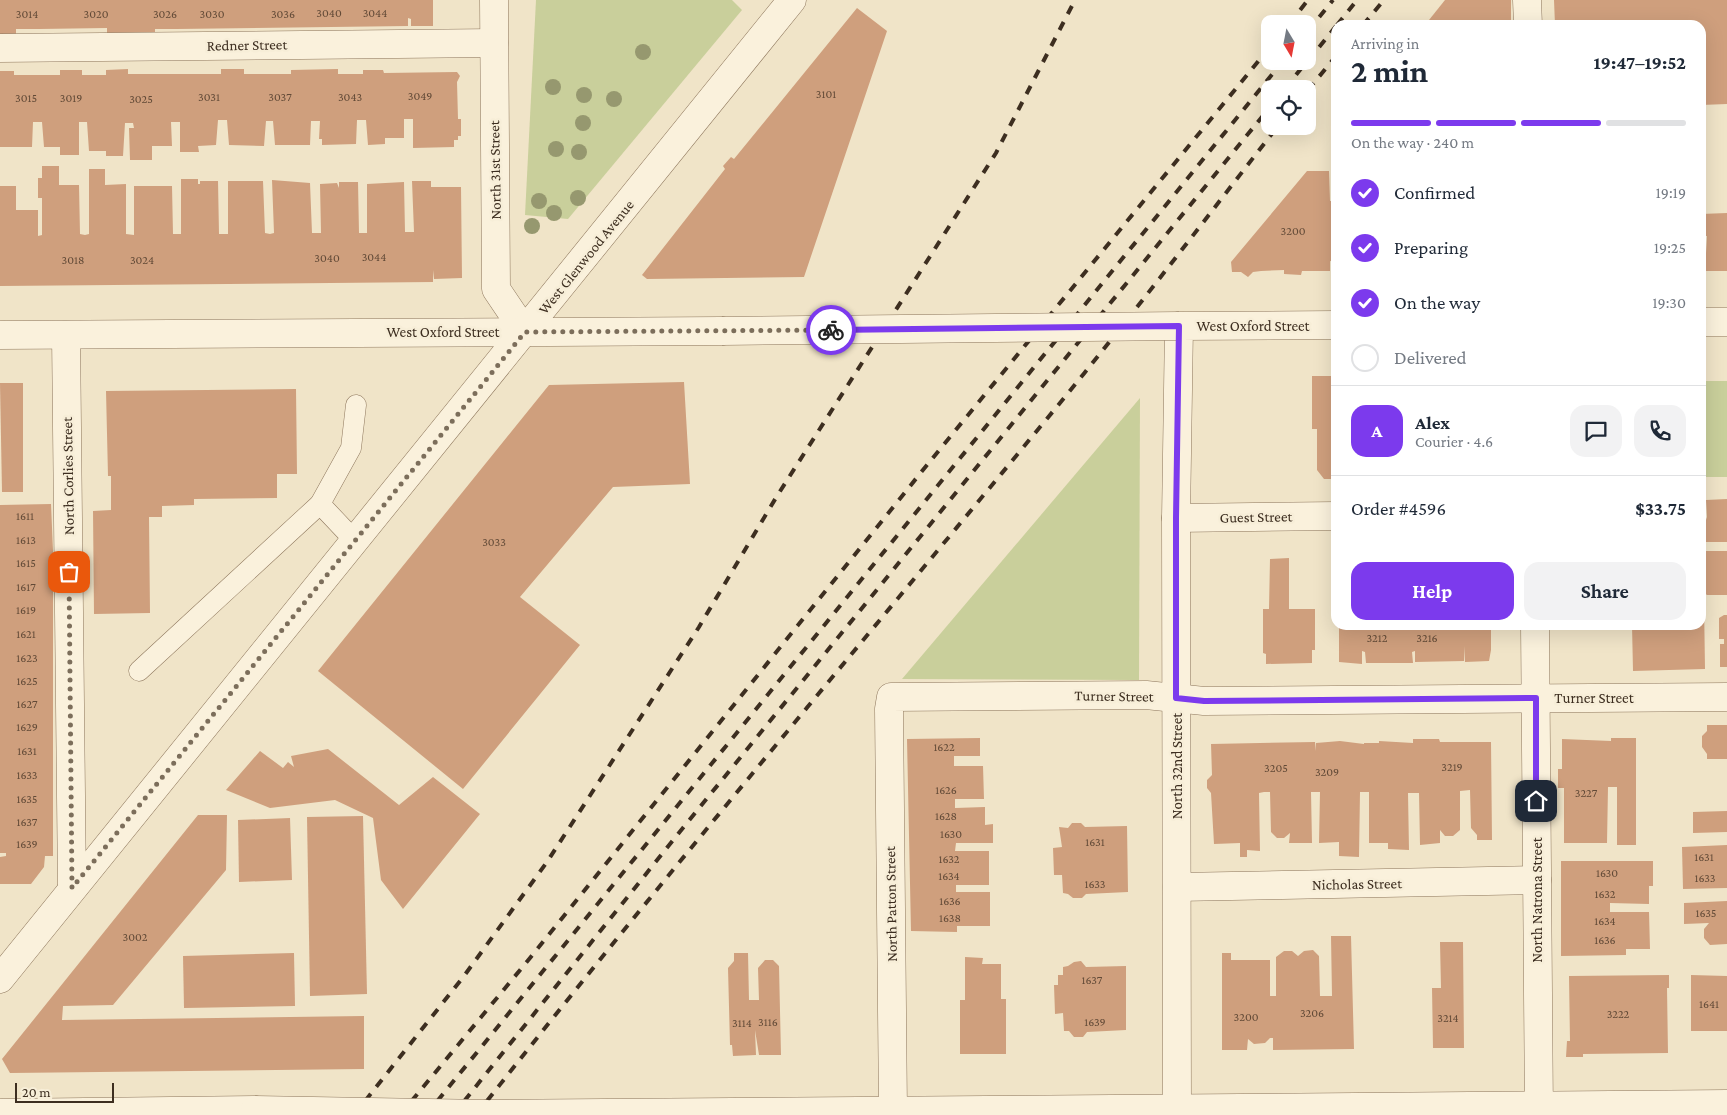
<!DOCTYPE html>
<meta charset="utf-8">
<style>
:root{--surface:#fff;--page:#f2f2f3;--text:#1f2937;--muted:#747a83;--line:#e0e1e3;--accent:#7c3aed}
body{margin:0;font-family:"Crimson Pro",serif;background:var(--page);color:var(--text);height:100vh;display:flex;flex-direction:column;font-size:19px;white-space:nowrap}
*{box-sizing:border-box;margin:0}
p{font-size:16px;color:var(--muted)}
.icon{flex:none;width:28px;height:28px;fill:none;stroke:currentColor;stroke-width:2;stroke-linecap:round;stroke-linejoin:round}
.map{position:relative;flex:1;overflow:hidden}
.panel{position:absolute;left:1331px;top:20px;width:375px;height:610px;display:flex;flex-direction:column;background:var(--surface);border-radius:15px;box-shadow:0 5px 20px #0002}
.panel>*{flex:none}
.needle{width:32px;rotate:170deg}
.fabs{position:absolute;left:1261px;top:15px;display:grid;gap:10px}
.fabs a{display:grid;place-items:center;width:55px;height:55px;border-radius:10px;background:var(--surface);box-shadow:0 5px 20px #0002;font-size:25px}
.scale{position:absolute;left:15px;bottom:12px;width:99px;box-sizing:border-box;padding-left:5px;border:2px solid #3d2e20;border-top:0;font-size:14px;line-height:18px;white-space:nowrap;color:#3d2e20;-webkit-text-stroke:4px #f7eed8;paint-order:stroke}
.pin{position:absolute;display:grid;place-items:center;width:42px;height:42px;color:#fff;margin:-21px;border-radius:10px;box-shadow:0 2px 8px #0006}
.courier{position:absolute;display:grid;place-items:center;width:50px;height:50px;margin:-25px;border:4px solid #7c3aed;border-radius:50%;background:#fff;color:#222;box-shadow:0 1px 6px #0007}
.summary em{font-style:normal;font-weight:700}
.summary div{display:flex;flex-direction:column-reverse}
.summary{display:flex;align-items:center;justify-content:space-between;height:85px;padding:0 20px}
h1{font-size:32px;font-weight:700;line-height:38px}
.bar{display:grid;grid-template-columns:repeat(4,1fr);gap:8px 5px;align-content:center;height:60px;padding:0 20px}
.bar i{height:6px;border-radius:4px;background:var(--line)}
.bar .selected{background:var(--accent)}
.bar p{grid-column:span 4}
.line{display:flex;align-items:center;gap:12px;padding:0 20px;border-top:1px solid var(--line)}
.line div{flex:1}
.round{display:grid;place-items:center;flex:none;width:52px;height:52px;border-radius:15px;background:var(--page)}
ol{padding:0 20px;list-style:none}
li{display:flex;align-items:center;gap:15px;height:55px}
li p{margin-inline-start:auto}
li .icon{padding:5px;border-radius:50%;background:var(--accent);color:#fff;stroke-width:4}
li:last-child{color:var(--muted)}
li i{width:28px;height:28px;border:2px solid var(--line);border-radius:50%}
.button{display:flex;gap:10px;margin-top:auto;padding:10px 20px}
.button a{flex:1;height:58px;border-radius:15px;background:var(--accent);color:#fff;font-size:20px;font-weight:700;line-height:58px;text-align:center}
.button a+a{background:var(--page);color:var(--text)}
.map>svg:first-child{display:block}
.green{fill:#c9cf9b}
.building{fill:#cf9f7d}
.lines{fill:none;stroke-linecap:round;stroke-linejoin:round}
.service-casing{stroke:#8d765c;stroke-width:21}
.minor-casing{stroke:#8d765c;stroke-width:29}
.tertiary-casing{stroke:#8d765c;stroke-width:29}
.service{stroke:#faf1dc;stroke-width:20}
.minor{stroke:#faf1dc;stroke-width:28}
.tertiary{stroke:#faf1dc;stroke-width:28}
.rail{stroke:#3d2e20;stroke-width:4;stroke-dasharray:9 9;stroke-linecap:butt}
.minor-bridge-casing{stroke:#8d765c;stroke-width:29;stroke-linecap:butt}
.tertiary-bridge-casing{stroke:#8d765c;stroke-width:29;stroke-linecap:butt}
.minor-bridge{stroke:#faf1dc;stroke-width:28}
.tertiary-bridge{stroke:#faf1dc;stroke-width:28}
.tree{fill:#96986f}
.done{stroke:#7c6e5b;stroke-width:5;stroke-dasharray:0 9}
.route{stroke:#7c3aed;stroke-width:6}
.labels{text-anchor:middle;stroke-width:5;stroke-linejoin:round;paint-order:stroke}
.number-label{font-size:12px;fill:#624a37}
.street-label{font-size:15px;fill:#3d2e20;stroke:#f7eed8}
</style>
<div class="map">
<svg width="1727" height="1115" viewBox="0 0 1727 1115">
<rect width="100%" height="100%" fill="#f0e4c8"/>
<g class="green">
<path d="M536,0H732L742,10L568,219L525,215Z"/>
<rect x="1701" y="381" width="26" height="96"/>
<path d="M1140,398L1139,680L902,679Z"/>
</g>
<g class="building">
<path d="M0,0H433V26H411V19L408,18V26L177,29H155V32L107,34V28L39,29H16V35H0Z"/>
<path d="M1445,0H1511V25H1425Z"/>
<path d="M1554,0H1727V104L1701,105V25H1555Z"/>
<path d="M857,8L887,31L804,277L647,279L642,275L725,169L723,166L731,157L734,159Z"/>
<path d="M128,69V74H221V69H244V74H291V70L338,69V74H363V70H383L384,73L457,72L460,76L457,82L458,119H461V136H458V140H454V147L413,148V119H404V138H385V144L368,145L366,120H357L356,144L322,145V139H319L320,121H311L310,145H275L273,121H266L264,146L229,145L227,120H218L216,145L198,146L199,152H180V122H171L172,146H152V160H130L129,128H134L133,123H125L123,156H106V151H89L87,122H79V155H60V147H44L42,122H33L32,147H0V71H14V75H60V70H82V75H106V70Z"/>
<path d="M42,166H59V185H79L80,234L85,235L89,234V169H105V185L126,184V234L134,235V186H172L173,234H181V179H198V184H200V181H218L219,234H228V181H263L265,233L270,234L274,233L272,180L310,183L312,233H321L320,184L337,183L339,188V182H358L359,233H367V184L404,182L405,232H414L412,181H431V187H461L462,278L434,279L433,270V282L0,286V186H16V210H38V236L42,235V198H38V178H42Z"/>
<path d="M1307,171H1329L1330,201H1334V171H1336V262L1330,261V271H1302L1301,275L1284,274V270L1261,271L1253,272L1248,277L1241,272H1232L1231,262Z"/>
<path d="M1727,213V271H1705L1707,236H1701V214Z"/>
<path d="M1312,376H1336V473L1332,479H1324L1317,470V429H1312Z"/>
<path d="M684,382L690,484L613,487L520,597L580,645L463,789L318,671L549,385Z"/>
<path d="M0,383H23V492H2Z"/>
<path d="M296,389L297,474H277V498L194,499V505L162,506V517H149L150,613L94,614L93,511L111,510V476H108L106,391Z"/>
<path d="M1727,499V542H1706L1701,536V522L1706,520L1707,517L1706,500Z"/>
<path d="M51,504L53,551V856H45L44,867L31,884H0V857L6,856V853H0V505Z"/>
<path d="M1706,551H1727V595H1707L1701,590V578L1706,574V570L1701,566V553Z"/>
<path d="M1289,558V609H1315V650H1312V663L1266,664V654L1263,653V609H1269L1270,559Z"/>
<path d="M1701,602H1704L1705,669L1633,671L1632,625H1701Z"/>
<path d="M1724,615H1727V667H1720V644H1724V639H1719V618Z"/>
<path d="M1339,625H1491V650L1489,661L1465,662L1464,646V661L1415,662V651L1412,652L1413,663H1366L1365,652L1362,651V664L1339,662Z"/>
<path d="M1707,725H1727V759H1707V754L1702,747V736L1707,731Z"/>
<path d="M980,738V756H954V766H983L984,799H955V808L985,807V825L993,824V843H956L955,851H989V885H956V892H990V926H957V932L911,931L907,739Z"/>
<path d="M1611,738H1636V845H1617V787H1608L1607,843H1564V788H1558V769H1562V739L1611,741Z"/>
<path d="M1413,739H1439L1440,742H1491L1492,840H1477V835L1471,828L1470,790L1460,791V830L1453,836H1445L1440,830V843L1420,845L1419,793H1408L1409,850L1388,849V843H1369V792H1360L1359,857L1339,856V842L1319,843L1320,792H1311L1312,843H1289L1290,833L1284,838H1277L1271,832L1270,792H1264L1259,793L1260,851L1247,850V857H1240V843L1214,844L1211,793L1207,788V780L1212,775L1211,744L1315,742L1316,751V743L1340,741L1364,744V753V743H1379V741L1413,743Z"/>
<path d="M328,749L399,805L433,777L480,814L403,909L381,880L373,818L335,800L270,808L226,790L260,751L283,768L288,762L294,767L291,756Z"/>
<path d="M1727,811V832L1693,833V812Z"/>
<path d="M198,815H227L226,870L113,1005L63,1006L62,1020L364,1016V1069L10,1073L2,1059Z"/>
<path d="M363,816L367,994L310,996L307,817Z"/>
<path d="M290,818L292,880L239,882L238,820Z"/>
<path d="M1072,823H1081L1085,827L1127,826L1128,892L1086,894L1082,898H1073L1068,894L1063,893L1062,875H1054L1053,848L1062,847L1059,827L1068,828Z"/>
<path d="M1727,845V888L1683,889L1682,847Z"/>
<path d="M1561,861H1653V886H1649V904L1610,903V912H1649L1650,949H1626V955L1561,956Z"/>
<path d="M1727,901V944L1710,945L1704,938V929L1709,923L1684,924V903Z"/>
<path d="M1331,936H1351L1354,1049L1273,1050V1038H1270L1265,1043L1254,1044L1248,1039L1247,1050H1222V953H1231V960H1270V996H1276V957L1284,951H1292L1298,956L1304,951L1313,950L1319,956L1320,996H1332Z"/>
<path d="M1440,942H1463L1464,1048H1433L1432,988H1441Z"/>
<path d="M294,953L295,1006L184,1008L183,956Z"/>
<path d="M734,953H748L749,1000H759L758,968L765,960H773L779,966L781,1055H759L755,1030L756,1055L733,1056L732,1045H730L728,968L734,961Z"/>
<path d="M965,957L983,958L982,964H1001V999H1006V1054H960V1000H965Z"/>
<path d="M1081,961L1086,967L1126,966V1030L1087,1032L1083,1037H1074L1069,1031H1064L1063,1013L1055,1014L1054,985H1058V975H1063V967L1068,966L1074,962Z"/>
<path d="M1669,975V988H1667L1668,1053L1583,1054V1057H1566L1567,1041H1570L1569,976Z"/>
<path d="M1691,975L1727,976V1031H1691Z"/>
</g>
<g class="lines">
<g class="service-casing">
<g id="service">
<path d="M320,504L355,541"/>
<path d="M139,671L320,504L351,448L356,405"/>
</g>
</g>
<g class="minor-casing">
<g id="minor">
<path d="M494,0L496,289L525,332"/>
<path d="M1527,0L1528,25"/>
<path d="M0,48L494,43"/>
<path d="M1701,322H1727"/>
<path d="M0,335L722,331"/>
<path d="M66,335L72,888"/>
<path d="M1176,518L1336,516"/>
<path d="M1535,625L1539,1115"/>
<path d="M1177,887L1537,880"/>
<path d="M0,979L792,0"/>
<path d="M893,1111L889,709L891,697L1146,695L1204,701L1727,697"/>
<path d="M1177,1115L1176,518L1179,326L1336,325"/>
</g>
</g>
<g class="tertiary-casing">
<g id="tertiary">
<path d="M0,1113L255,1110"/>
<path d="M487,1114L1727,1104"/>
</g>
</g>
<use href="#service" class="service"/>
<use href="#minor" class="minor"/>
<use href="#tertiary" class="tertiary"/>
<g class="rail">
<path d="M1289,24L1308,0"/>
<path d="M1337,25L1357,0"/>
<path d="M1363,25L1384,0"/>
<path d="M1308,31L1333,0"/>
<path d="M1308,61L1336,26"/>
<path d="M1285,89L1307,61"/>
<path d="M1308,90L1336,56"/>
<path d="M354,1115L464,976L547,862L699,627L777,496L996,153L1075,0"/>
<path d="M400,1115L530,958L927,465L1270,47"/>
<path d="M426,1115L1283,61"/>
<path d="M453,1115L678,834L1270,107"/>
<path d="M476,1115C659,882 851,656 1040,427C1122,329 1199,227 1278,126"/>
</g>
<g class="minor-bridge-casing">
<path id="minor-bridge" d="M722,331L1179,326"/>
</g>
<g class="tertiary-bridge-casing">
<path id="tertiary-bridge" d="M255,1110L487,1114"/>
</g>
<use href="#minor-bridge" class="minor-bridge"/>
<use href="#tertiary-bridge" class="tertiary-bridge"/>
</g>
<g class="tree">
<circle cx="643" cy="52" r="8"/>
<circle cx="553" cy="87" r="8"/>
<circle cx="584" cy="95" r="8"/>
<circle cx="614" cy="99" r="8"/>
<circle cx="583" cy="123" r="8"/>
<circle cx="556" cy="149" r="8"/>
<circle cx="579" cy="152" r="8"/>
<circle cx="578" cy="198" r="8"/>
<circle cx="539" cy="201" r="8"/>
<circle cx="554" cy="213" r="8"/>
<circle cx="532" cy="226" r="8"/>
</g>
<g class="lines">
<path class="done" d="M69,572L72,888L525,332L831,330"/>
<path class="route" d="M831,330L1179,326L1176,518V698L1204,701L1536,698V801"/>
</g>
<g class="labels">
<g class="number-label">
<text x="329" y="17">3040</text>
<text x="375" y="17">3044</text>
<text x="27" y="18">3014</text>
<text x="96" y="18">3020</text>
<text x="165" y="18">3026</text>
<text x="212" y="18">3030</text>
<text x="283" y="18">3036</text>
<text x="826" y="98">3101</text>
<text x="420" y="100">3049</text>
<text x="209" y="101">3031</text>
<text x="280" y="101">3037</text>
<text x="350" y="101">3043</text>
<text x="26" y="102">3015</text>
<text x="71" y="102">3019</text>
<text x="141" y="103">3025</text>
<text x="1293" y="235">3200</text>
<text x="374" y="261">3044</text>
<text x="327" y="262">3040</text>
<text x="73" y="264">3018</text>
<text x="142" y="264">3024</text>
<text x="25" y="520">1611</text>
<text x="26" y="544">1613</text>
<text x="494" y="546">3033</text>
<text x="26" y="567">1615</text>
<text x="26" y="591">1617</text>
<text x="26" y="614">1619</text>
<text x="26" y="638">1621</text>
<text x="1377" y="642">3212</text>
<text x="1427" y="642">3216</text>
<text x="27" y="662">1623</text>
<text x="27" y="685">1625</text>
<text x="27" y="708">1627</text>
<text x="27" y="731">1629</text>
<text x="944" y="751">1622</text>
<text x="27" y="755">1631</text>
<text x="1452" y="771">3219</text>
<text x="1276" y="772">3205</text>
<text x="1327" y="776">3209</text>
<text x="27" y="779">1633</text>
<text x="946" y="794">1626</text>
<text x="1586" y="797">3227</text>
<text x="27" y="803">1635</text>
<text x="946" y="820">1628</text>
<text x="27" y="826">1637</text>
<text x="951" y="838">1630</text>
<text x="1095" y="846">1631</text>
<text x="27" y="848">1639</text>
<text x="1704" y="861">1631</text>
<text x="949" y="863">1632</text>
<text x="1607" y="877">1630</text>
<text x="949" y="880">1634</text>
<text x="1705" y="882">1633</text>
<text x="1095" y="888">1633</text>
<text x="1605" y="898">1632</text>
<text x="950" y="905">1636</text>
<text x="1706" y="917">1635</text>
<text x="950" y="922">1638</text>
<text x="1605" y="925">1634</text>
<text x="135" y="941">3002</text>
<text x="1605" y="944">1636</text>
<text x="1092" y="984">1637</text>
<text x="1709" y="1008">1641</text>
<text x="1312" y="1017">3206</text>
<text x="1618" y="1018">3222</text>
<text x="1246" y="1021">3200</text>
<text x="1448" y="1022">3214</text>
<text x="768" y="1026">3116</text>
<text x="1095" y="1026">1639</text>
<text x="742" y="1027">3114</text>
</g>
<g class="street-label">
<text transform="translate(247 45) rotate(-1)" y="5">Redner Street</text>
<text transform="translate(495 170) rotate(-91)" y="5">North 31st Street</text>
<text transform="translate(586 257) rotate(-51)" y="5">West Glenwood Avenue</text>
<text x="1253" y="331">West Oxford Street</text>
<text x="443" y="337">West Oxford Street</text>
<text transform="translate(68 476) rotate(-91)" y="5">North Corlies Street</text>
<text transform="translate(1256 517) rotate(-1)" y="5">Guest Street</text>
<text transform="translate(1114 696) rotate(1)" y="5">Turner Street</text>
<text x="1594" y="703">Turner Street</text>
<text transform="translate(1177 766) rotate(-90)" y="5">North 32nd Street</text>
<text transform="translate(1357 884) rotate(-1)" y="5">Nicholas Street</text>
<text transform="translate(1537 900) rotate(-90)" y="5">North Natrona Street</text>
<text transform="translate(891 904) rotate(-91)" y="5">North Patton Street</text>
</g>
</g>
</svg>
<div class="fabs">
<a><svg class="needle" viewBox="-14 -14 28 28"><path d="M0-13l5 13h-10z" fill="#e53935"/><path d="M0 13l5-13h-10z" fill="#747a83"/></svg></a>
<a><svg class="icon" aria-label="locate" viewBox="0 0 24 24"><circle cx="12" cy="12" r="6"/><path d="M12 2v4M12 18v4M2 12h4M18 12h4"/></svg></a>
</div>
<div class="scale">20 m</div>
<div class="pin" style="left:69px;top:572px;background:#ea580c"><svg class="icon" aria-label="bag" viewBox="0 0 24 24"><path d="M5 8h14l-1 12H6zM9 8a3 3 0 0 1 6 0"/></svg></div>
<div class="pin" style="left:1536px;top:801px;background:#1f2937"><svg class="icon" aria-label="home" viewBox="0 0 24 24"><path d="M3 11l9-7 9 7M6 9v11h12V9"/></svg></div>
<div class="courier" style="left:831px;top:330px"><svg class="icon" aria-label="bike" viewBox="0 0 24 24"><circle cx="6" cy="16" r="4"/><circle cx="18" cy="16" r="4"/><path d="M6 16l4-8h5l3 8M10 8l3 8H6M13 5h3"/></svg></div>
<section class="panel">
<div class="summary"><div><h1>2 min</h1><p>Arriving in</p></div><em>19:47–19:52</em></div>
<div class="bar"><i class="selected"></i><i class="selected"></i><i class="selected"></i><i></i><p>On the way · 240 m</p></div>
<ol>
<li><svg class="icon" aria-label="check" viewBox="0 0 24 24"><path d="M5 12l5 5 9-10"/></svg>Confirmed<p>19:19</p></li>
<li><svg class="icon" aria-label="check" viewBox="0 0 24 24"><path d="M5 12l5 5 9-10"/></svg>Preparing<p>19:25</p></li>
<li><svg class="icon" aria-label="check" viewBox="0 0 24 24"><path d="M5 12l5 5 9-10"/></svg>On the way<p>19:30</p></li>
<li><i></i>Delivered</li>
</ol>
<div class="line" style="height:90px"><b class="round" style="background:var(--accent);color:#fff">A</b><div><b>Alex</b><p>Courier · 4.6</p></div><a class="round"><svg class="icon" aria-label="chat" viewBox="0 0 24 24"><path d="M4 5h16v11H9l-5 4z"/></svg></a><a class="round"><svg class="icon" aria-label="phone" viewBox="0 0 24 24"><path d="M5 4h4l2 5-3 2q2 4 5 5l2-3 5 2v4C11 20 4 13 5 4z"/></svg></a></div>
<div class="line" style="height:65px"><div>Order #4596</div><b>$33.75</b></div>
<div class="button"><a>Help</a><a>Share</a></div>
</section>
</div>
